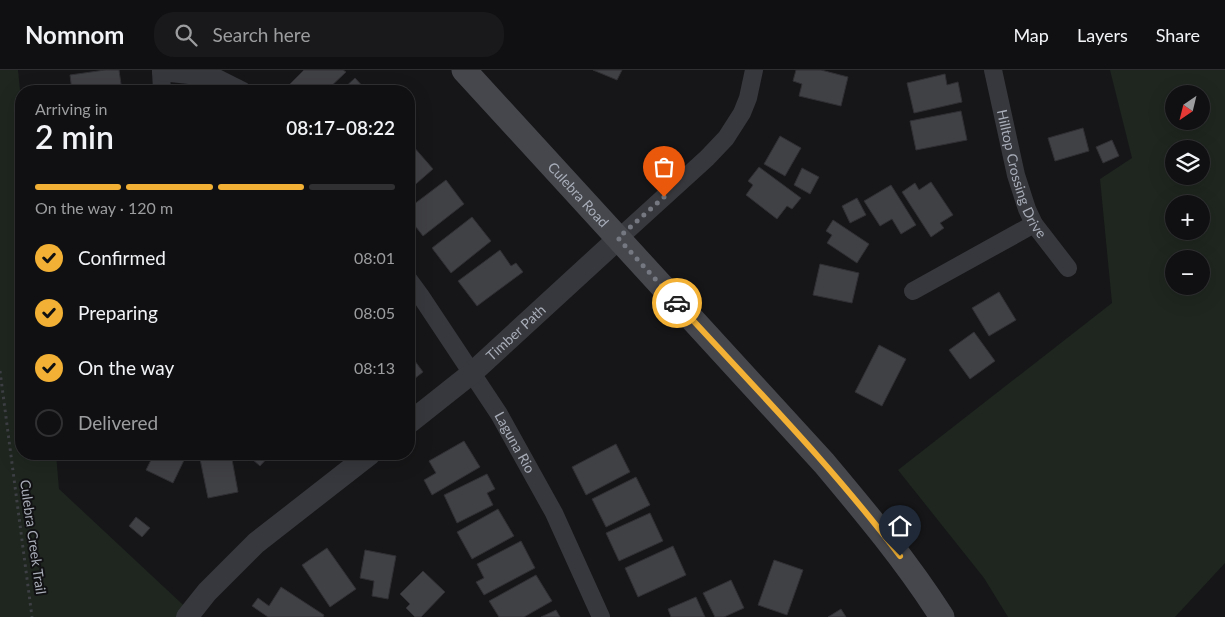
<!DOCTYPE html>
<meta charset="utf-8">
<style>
:root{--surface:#101012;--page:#19191b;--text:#f1f3f6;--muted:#9c9d9f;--line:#303032;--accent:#f2b134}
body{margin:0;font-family:Lato,sans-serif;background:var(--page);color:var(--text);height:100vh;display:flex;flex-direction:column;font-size:19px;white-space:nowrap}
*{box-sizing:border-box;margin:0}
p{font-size:16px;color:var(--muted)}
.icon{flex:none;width:28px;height:28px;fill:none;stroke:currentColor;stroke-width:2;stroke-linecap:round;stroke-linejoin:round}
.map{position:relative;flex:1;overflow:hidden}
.panel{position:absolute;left:15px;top:15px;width:400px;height:375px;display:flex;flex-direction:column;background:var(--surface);border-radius:20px;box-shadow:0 5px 20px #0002,0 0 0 1px var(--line)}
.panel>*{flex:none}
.needle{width:32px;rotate:215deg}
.fabs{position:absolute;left:1165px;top:15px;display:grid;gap:10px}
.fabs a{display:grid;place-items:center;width:45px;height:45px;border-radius:50%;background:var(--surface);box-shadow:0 5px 20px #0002,0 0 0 1px var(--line);font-size:25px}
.pin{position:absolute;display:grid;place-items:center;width:42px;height:42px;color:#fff;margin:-51px -21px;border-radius:50% 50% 50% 0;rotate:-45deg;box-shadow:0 0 5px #0007}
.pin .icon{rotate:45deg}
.courier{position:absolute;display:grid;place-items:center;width:50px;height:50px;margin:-25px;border:4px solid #f2b134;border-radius:50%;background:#fff;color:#222;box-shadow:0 1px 6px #0007}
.headline em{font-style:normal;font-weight:600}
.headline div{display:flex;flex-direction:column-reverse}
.headline{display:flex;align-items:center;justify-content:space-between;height:85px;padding:0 20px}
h1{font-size:32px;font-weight:600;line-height:38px}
.bar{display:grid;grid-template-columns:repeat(4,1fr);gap:8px 5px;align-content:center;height:60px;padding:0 20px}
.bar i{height:6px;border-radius:4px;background:var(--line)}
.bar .current{background:var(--accent)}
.bar p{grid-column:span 4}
ol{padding:0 20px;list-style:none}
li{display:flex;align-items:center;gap:15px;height:55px}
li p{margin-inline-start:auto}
li .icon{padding:5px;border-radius:50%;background:var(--accent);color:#111;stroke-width:4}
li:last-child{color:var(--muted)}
li i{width:28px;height:28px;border:2px solid var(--line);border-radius:50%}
header{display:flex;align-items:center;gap:30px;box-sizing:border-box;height:70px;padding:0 25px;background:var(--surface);border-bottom:1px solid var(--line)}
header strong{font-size:24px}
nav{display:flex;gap:28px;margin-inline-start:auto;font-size:18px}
.search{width:350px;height:45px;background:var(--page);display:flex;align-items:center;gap:12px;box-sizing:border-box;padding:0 18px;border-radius:20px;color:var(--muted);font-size:19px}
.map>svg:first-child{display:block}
.green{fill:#1e261f;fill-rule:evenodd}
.building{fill:#404145;stroke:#303034}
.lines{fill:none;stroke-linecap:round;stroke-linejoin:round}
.path{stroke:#3d3f44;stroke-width:3;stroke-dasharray:2.5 4;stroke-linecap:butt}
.minor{stroke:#37383d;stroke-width:18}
.tertiary{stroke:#37383d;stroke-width:22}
.secondary{stroke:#45474d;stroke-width:25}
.done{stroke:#757880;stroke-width:5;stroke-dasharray:0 9}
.route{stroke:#f2b134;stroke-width:6}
.labels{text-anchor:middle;stroke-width:4;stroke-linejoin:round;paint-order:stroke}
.street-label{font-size:14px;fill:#a8adb8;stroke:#111113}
</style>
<header>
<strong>Nomnom</strong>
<div class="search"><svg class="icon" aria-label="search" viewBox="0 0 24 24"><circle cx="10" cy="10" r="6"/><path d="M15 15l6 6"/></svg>Search here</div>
<nav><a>Map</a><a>Layers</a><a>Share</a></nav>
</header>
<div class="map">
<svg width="1225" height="547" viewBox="0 0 1225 547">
<rect width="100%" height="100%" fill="#161618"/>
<g class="green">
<path d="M0,0H18L21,30V384H56L59,419L196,547H0Z"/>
<path d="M1110,0H1225V493L1175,547H1008L984,508L898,400L1112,233L1100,109L1132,88ZM1174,24H1201V51H1174ZM1174,79H1201V106H1174ZM1174,134H1201V161H1174ZM1174,189H1201V216H1174Z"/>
</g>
<g class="building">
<path d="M105,0H119L122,21H67H72L70,5Z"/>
<path d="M304,0H343L346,2L326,21H295L289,15Z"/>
<path d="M593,0H622L617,10Z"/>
<path d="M796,0H821L848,7L841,36L799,26L802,14L793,11Z"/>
<path d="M945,4L947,15L958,12L962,32L914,43L907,13Z"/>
<path d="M355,8L367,21H341Z"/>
<path d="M961,41L967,70L916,80L910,51Z"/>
<path d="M1083,58L1089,81L1055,91L1048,68Z"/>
<path d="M780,66L801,78L785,106L764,94Z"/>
<path d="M1112,70L1119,86L1103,93L1096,77Z"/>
<path d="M413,76L433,99L409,120V79Z"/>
<path d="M759,97L801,128L792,139L787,136L777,149L746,125L753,115L748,111Z"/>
<path d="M802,98L819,107L810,124L794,115Z"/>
<path d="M446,110L464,134L423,166L409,148V138Z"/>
<path d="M931,112L953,145L940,153L944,158L931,167L902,122L915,113L919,120Z"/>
<path d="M891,115L916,155L901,164L892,149L880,156L864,131Z"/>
<path d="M857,128L866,145L850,153L842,136Z"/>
<path d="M472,147L491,171L451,203L432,178Z"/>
<path d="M833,150L869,174L857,193L827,173L832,165L826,161Z"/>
<path d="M500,180L511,196L516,193L523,202L477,236L458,211Z"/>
<path d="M820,194L859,203L852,233L813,225Z"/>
<path d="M999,222L1016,250L989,266L972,238Z"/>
<path d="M974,262L995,291L970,309L949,280Z"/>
<path d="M879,275L906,289L882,336L855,322Z"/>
<path d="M409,283L423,302L409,313Z"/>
<path d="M464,371L480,397L432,425L424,410L436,403L429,391Z"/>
<path d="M616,374L630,402L586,425L572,397Z"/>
<path d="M154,384H187L173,413L146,400Z"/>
<path d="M199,384H231L238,422L208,428Z"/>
<path d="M246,384H271L260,396Z"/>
<path d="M487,404L495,419L487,423L493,435L457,453L444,425Z"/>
<path d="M636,407L650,435L606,457L592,429Z"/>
<path d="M498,439L514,466L472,489L457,462Z"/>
<path d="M650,443L663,471L619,491L606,463Z"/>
<path d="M136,447L150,458L142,467L129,456Z"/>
<path d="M521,471L535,498L484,525L476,512L484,508L477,494Z"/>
<path d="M673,476L686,505L638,527L625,498Z"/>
<path d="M327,478L356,519L330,537L302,495Z"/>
<path d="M365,480L396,486L388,529L372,526L374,511L360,508Z"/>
<path d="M774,490L803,500L787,545L758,535Z"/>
<path d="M423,501L445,522L421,547H415L406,538L410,534L400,524Z"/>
<path d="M536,505L552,531L524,547H499L489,531Z"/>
<path d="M731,510L744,538L724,547H715L703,523Z"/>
<path d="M281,517L324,545L323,547H268L252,536L258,528L269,536Z"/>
<path d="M696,527L705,547H671L668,539Z"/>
<path d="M841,539L846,547H828Z"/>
<path d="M556,540L560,547H541Z"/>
</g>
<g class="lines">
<path class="path" d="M0,301L32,547"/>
<g class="minor">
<path d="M161,0L162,21"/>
<path id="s1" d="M993,0L1016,105L1027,139L1034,154L1068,198"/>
<path d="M161,2L217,8L243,21"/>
<path d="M619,168L707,88L726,68L742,43L748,28L754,0"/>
<path id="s2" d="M409,210L420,225L499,344L554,443L601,547"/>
<path d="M913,221L1034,154"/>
</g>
<g class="tertiary">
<path id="s3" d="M409,353L472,303L619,168"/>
<path d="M187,547L207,522L256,473L370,384"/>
</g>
<path class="secondary" id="s4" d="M464,0L824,393C866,443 907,492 942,547"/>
</g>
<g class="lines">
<path class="done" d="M664,127L618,168L677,233"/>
<path class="route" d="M677,233C753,316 832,396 900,486"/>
</g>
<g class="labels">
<g class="street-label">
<text dy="5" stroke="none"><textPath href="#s1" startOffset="108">Hilltop Crossing Drive</textPath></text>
<text dy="5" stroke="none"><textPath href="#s4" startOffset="169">Culebra Road</textPath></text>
<text dy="5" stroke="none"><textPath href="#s3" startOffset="140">Timber Path</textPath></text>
<text dy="5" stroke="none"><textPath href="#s2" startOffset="194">Laguna Rio</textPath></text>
<text transform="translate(33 467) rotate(82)" y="5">Culebra Creek Trail</text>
</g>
</g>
</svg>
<div class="fabs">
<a><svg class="needle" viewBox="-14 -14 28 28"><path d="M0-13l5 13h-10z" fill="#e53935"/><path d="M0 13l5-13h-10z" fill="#9c9d9f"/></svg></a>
<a><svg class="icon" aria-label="layers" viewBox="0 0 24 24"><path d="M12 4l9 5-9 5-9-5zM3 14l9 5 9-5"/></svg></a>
<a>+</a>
<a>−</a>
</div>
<div class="pin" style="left:664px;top:127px;background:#ea580c"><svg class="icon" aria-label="bag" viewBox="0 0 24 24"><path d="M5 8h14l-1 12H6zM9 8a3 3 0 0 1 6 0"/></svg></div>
<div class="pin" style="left:900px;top:486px;background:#1f2937"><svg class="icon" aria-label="home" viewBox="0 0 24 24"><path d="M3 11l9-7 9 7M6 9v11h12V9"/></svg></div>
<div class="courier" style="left:677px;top:233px"><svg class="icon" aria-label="car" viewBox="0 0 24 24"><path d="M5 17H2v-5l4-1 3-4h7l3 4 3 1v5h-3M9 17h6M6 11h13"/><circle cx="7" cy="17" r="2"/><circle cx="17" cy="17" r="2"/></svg></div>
<section class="panel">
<div class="headline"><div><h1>2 min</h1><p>Arriving in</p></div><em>08:17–08:22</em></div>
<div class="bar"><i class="current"></i><i class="current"></i><i class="current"></i><i></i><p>On the way · 120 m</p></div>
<ol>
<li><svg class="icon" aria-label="check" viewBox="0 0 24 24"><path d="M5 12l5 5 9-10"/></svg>Confirmed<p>08:01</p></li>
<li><svg class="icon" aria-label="check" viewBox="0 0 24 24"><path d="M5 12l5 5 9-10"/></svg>Preparing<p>08:05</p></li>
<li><svg class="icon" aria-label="check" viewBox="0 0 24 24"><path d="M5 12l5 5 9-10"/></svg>On the way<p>08:13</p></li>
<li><i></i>Delivered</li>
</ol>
</section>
</div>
